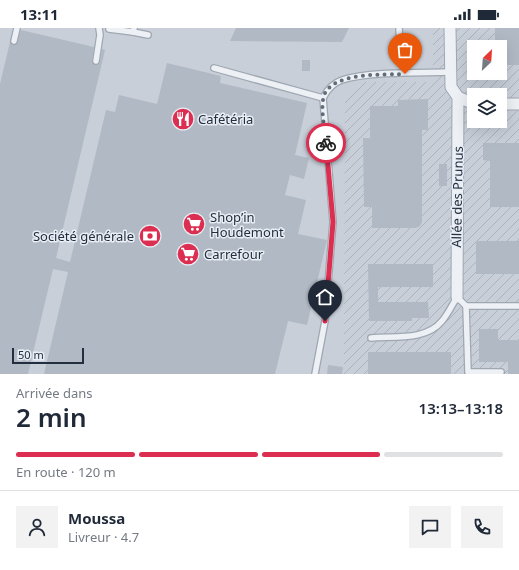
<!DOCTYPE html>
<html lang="fr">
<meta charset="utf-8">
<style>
:root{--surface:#fff;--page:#f2f2f3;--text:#1f2937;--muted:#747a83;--line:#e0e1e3;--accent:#dc2e50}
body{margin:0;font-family:"Noto Sans",sans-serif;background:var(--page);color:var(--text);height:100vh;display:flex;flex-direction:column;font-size:15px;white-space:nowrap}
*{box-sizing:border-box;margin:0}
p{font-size:13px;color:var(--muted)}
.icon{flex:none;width:22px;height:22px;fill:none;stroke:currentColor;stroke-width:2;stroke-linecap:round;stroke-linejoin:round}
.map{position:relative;height:346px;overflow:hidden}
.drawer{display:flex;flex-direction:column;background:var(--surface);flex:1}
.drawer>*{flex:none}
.needle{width:26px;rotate:25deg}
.buttons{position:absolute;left:467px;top:12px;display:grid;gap:8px}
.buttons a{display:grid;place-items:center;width:40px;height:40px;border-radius:0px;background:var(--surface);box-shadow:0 4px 16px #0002;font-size:20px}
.scale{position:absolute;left:12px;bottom:10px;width:72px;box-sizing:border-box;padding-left:4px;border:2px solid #232e3e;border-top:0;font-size:11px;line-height:14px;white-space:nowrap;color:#232e3e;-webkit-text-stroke:3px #e9eef5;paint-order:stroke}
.pin{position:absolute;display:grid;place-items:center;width:34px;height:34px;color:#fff;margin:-41px -17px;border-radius:50% 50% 50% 0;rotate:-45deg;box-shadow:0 0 4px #0007}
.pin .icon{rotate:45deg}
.courier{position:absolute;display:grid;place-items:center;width:40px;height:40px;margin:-20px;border:3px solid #dc2e50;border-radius:50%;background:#fff;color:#222;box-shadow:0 1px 5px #0007}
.head em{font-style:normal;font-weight:600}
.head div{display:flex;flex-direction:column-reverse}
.head{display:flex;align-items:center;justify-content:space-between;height:68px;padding:0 16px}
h1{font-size:26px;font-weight:600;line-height:30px}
.bar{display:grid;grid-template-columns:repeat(4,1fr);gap:6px 4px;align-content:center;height:48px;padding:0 16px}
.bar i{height:5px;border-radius:3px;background:var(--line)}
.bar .on{background:var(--accent)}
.bar p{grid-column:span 4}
.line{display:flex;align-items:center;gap:10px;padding:0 16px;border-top:1px solid var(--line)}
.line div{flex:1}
.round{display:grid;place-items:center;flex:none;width:42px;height:42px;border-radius:0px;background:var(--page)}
.status{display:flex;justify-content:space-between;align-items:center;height:28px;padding:0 20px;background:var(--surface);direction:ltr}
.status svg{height:11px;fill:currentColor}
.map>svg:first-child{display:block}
.built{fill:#c8cfd9}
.industrial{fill:url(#industrial-furrows);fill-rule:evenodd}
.building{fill:#b1b9c4}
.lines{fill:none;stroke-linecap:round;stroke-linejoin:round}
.service-casing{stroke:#9fa7b1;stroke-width:8}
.minor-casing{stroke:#9fa7b1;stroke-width:13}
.service{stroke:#edf0f5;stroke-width:5.5}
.minor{stroke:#edf0f5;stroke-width:11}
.done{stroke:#636c79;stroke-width:4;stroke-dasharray:0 7.2}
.route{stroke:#dc2e50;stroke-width:5}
.labels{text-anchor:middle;stroke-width:3;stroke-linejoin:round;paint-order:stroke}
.poi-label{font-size:13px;fill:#232e3e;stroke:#e9eef5;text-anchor:start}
.street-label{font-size:13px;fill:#232e3e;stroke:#e9eef5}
</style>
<div class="status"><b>13:11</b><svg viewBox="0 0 49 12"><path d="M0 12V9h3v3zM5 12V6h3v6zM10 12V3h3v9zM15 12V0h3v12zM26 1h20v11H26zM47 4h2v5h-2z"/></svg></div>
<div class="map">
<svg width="519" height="346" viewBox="0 0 519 346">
<defs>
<pattern id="industrial-furrows" width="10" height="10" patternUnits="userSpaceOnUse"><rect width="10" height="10" fill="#c8cfd9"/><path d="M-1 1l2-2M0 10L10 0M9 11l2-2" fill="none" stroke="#acb2bb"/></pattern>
</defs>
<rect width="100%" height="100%" fill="#dae0e7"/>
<path class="built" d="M0,0H433V54H363L361,57L358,58L344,346H0Z"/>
<path class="industrial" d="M433,0H519V346H344L345,69L350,62L361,57L362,54H433ZM474,19H500V45H474ZM474,67H500V93H474Z"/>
<g class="building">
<path d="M236,0H349L342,14L230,13Z"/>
<path d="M495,0H519V37H500V19H495Z"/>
<path d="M21,2L94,19L92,33L95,37L100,35L102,21L105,22L56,230L70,234L106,82L115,84L119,67L157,76L167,35L221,48L220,55L307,75L295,127L309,130L304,151L290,147L285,167L306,172L298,206L327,212L307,297L288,293L275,346H44L68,244L53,241L28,346H0V56L10,14L13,17L17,16Z"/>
<rect x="302" y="32" width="8" height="11"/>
<path d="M428,71V102H422V194L420,198L416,200H372V179H364L363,110H370V78H398V72Z"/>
<path d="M483,115H519V179H490V133L483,132Z"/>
<rect x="439" y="136" width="8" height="22"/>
<rect x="476" y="213" width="43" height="33"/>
<path d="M368,236H433V259H378V274H428L429,290H412V293H369Z"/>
<path d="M479,301H498V312H519V346H508V334H479Z"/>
<rect x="368" y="324" width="83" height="22"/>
<path d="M328,337L343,339L342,346H327Z"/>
</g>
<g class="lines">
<g class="service-casing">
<g id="service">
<path d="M399,0L400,18"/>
<path d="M109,1L133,4L134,0"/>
<path d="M133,4L148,7"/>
<path d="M14,13L17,0"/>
<path d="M96,33L100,7L99,0"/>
<path d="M214,40L323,70"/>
<path d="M466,278L468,344H501"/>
<path d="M371,310C394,308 426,313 442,293C448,286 452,277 457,269L466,278H519"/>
<path d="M315,346L325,293L333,194L323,70C327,62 333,55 342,52C369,43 420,45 450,44"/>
</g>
</g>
<g class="minor-casing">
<g id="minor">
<path d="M450,0L451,59L458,69L474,76"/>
<path d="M500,76H519"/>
<path d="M457,269L458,69"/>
</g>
</g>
<use href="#service" class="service"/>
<use href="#minor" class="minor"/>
</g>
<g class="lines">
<path class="done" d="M326,115C325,101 321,85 323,72C326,43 385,47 405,46"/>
<path class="route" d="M325,293L333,194L326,115"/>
</g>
<defs>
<g id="restaurant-disc" transform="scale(1.15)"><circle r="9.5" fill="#dc2e50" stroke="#e9eef5"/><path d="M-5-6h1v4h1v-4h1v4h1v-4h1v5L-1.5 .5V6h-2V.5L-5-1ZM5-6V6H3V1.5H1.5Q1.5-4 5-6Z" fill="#fff"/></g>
<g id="supermarket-disc" transform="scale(1.15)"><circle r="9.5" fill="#dc2e50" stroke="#e9eef5"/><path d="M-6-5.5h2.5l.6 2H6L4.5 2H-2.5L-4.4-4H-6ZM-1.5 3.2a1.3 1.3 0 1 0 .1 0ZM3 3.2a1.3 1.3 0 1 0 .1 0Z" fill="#fff"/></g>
<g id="bank-disc" transform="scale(1.15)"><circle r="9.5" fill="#dc2e50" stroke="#e9eef5"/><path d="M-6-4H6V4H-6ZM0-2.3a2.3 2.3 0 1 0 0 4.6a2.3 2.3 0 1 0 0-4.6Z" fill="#fff"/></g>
</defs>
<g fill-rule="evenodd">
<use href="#restaurant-disc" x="183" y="91"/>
<use href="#supermarket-disc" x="194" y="196"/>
<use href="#bank-disc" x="150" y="208"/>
<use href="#supermarket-disc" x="188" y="226"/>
</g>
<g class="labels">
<g class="poi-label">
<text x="198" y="96">Cafétéria</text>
<text x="210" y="194">Shop’in<tspan x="210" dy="15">Houdemont</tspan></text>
<text x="134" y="213" text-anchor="end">Société générale</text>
<text x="204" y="231">Carrefour</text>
</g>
<g class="street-label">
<text transform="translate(457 169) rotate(-89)" y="5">Allée des Prunus</text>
</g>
</g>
</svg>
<div class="buttons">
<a><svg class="needle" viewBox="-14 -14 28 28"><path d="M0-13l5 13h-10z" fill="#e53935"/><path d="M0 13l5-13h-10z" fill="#747a83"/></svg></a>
<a><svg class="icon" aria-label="layers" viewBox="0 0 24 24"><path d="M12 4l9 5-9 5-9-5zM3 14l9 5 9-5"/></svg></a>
</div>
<div class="scale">50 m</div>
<div class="pin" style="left:405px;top:46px;background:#ea580c"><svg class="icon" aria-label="bag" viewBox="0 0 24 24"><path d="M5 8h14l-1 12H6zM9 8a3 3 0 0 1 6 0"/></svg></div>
<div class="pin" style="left:325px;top:293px;background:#1f2937"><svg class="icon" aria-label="home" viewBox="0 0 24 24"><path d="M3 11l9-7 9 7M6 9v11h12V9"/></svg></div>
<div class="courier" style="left:326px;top:115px"><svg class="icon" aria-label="bike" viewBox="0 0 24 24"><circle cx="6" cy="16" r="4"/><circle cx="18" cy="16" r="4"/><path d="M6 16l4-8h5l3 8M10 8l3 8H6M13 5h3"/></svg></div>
</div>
<section class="drawer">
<div class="head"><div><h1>2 min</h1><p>Arrivée dans</p></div><em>13:13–13:18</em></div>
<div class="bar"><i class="on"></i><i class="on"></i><i class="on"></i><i></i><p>En route · 120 m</p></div>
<div class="line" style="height:72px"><a class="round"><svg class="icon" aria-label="person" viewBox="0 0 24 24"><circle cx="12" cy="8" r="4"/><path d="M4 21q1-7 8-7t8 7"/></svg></a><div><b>Moussa</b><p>Livreur · 4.7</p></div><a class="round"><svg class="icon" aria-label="chat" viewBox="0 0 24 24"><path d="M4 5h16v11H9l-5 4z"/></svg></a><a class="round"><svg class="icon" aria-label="phone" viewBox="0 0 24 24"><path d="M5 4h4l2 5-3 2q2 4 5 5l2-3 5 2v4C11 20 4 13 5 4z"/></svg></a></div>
</section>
